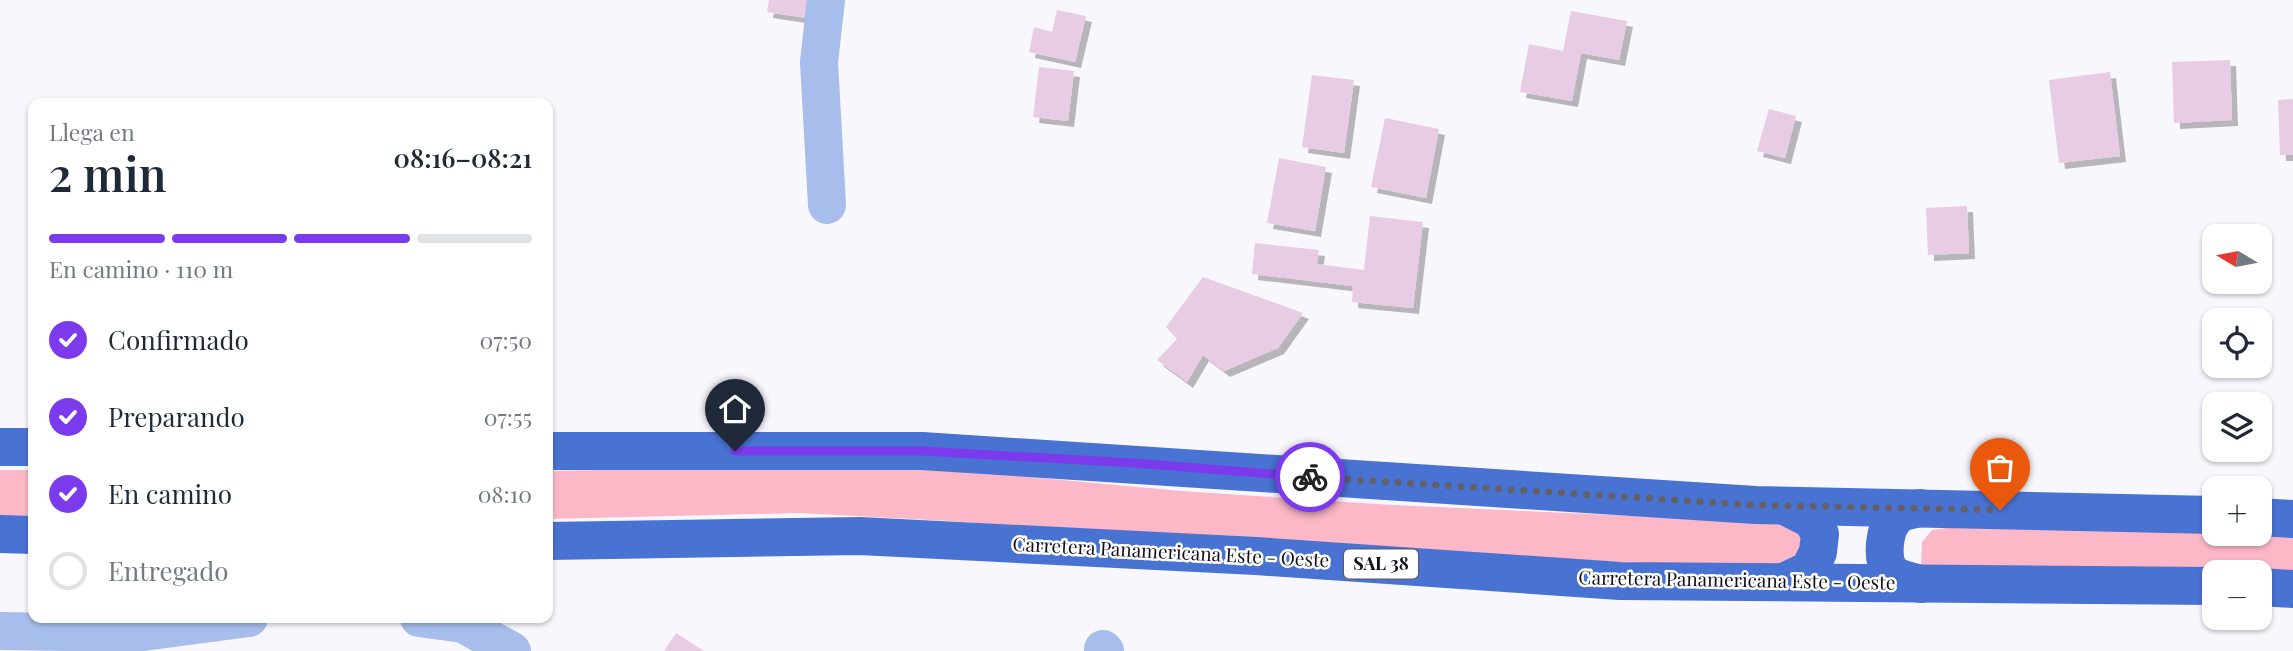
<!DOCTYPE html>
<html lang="es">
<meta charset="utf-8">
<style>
:root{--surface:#fff;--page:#f6f6f7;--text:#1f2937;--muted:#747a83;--line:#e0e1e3;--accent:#7c3aed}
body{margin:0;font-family:"Playfair Display",serif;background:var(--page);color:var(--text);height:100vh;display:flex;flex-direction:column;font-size:26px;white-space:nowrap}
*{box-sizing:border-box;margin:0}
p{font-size:23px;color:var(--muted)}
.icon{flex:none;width:38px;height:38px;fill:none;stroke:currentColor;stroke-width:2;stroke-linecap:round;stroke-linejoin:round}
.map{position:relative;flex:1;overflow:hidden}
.details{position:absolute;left:28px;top:98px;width:525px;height:525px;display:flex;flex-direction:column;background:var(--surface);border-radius:14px;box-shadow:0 2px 5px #0004}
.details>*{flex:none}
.needle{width:46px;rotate:280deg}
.buttons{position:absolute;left:2202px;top:224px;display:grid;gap:14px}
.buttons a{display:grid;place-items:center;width:70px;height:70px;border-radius:14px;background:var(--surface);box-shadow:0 2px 5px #0004;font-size:35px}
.pin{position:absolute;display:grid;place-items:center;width:60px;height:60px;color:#fff;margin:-72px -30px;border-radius:50% 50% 50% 0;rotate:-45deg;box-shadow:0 0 7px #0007}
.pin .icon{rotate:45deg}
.courier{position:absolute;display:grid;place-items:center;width:70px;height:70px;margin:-35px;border:5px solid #7c3aed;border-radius:50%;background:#fff;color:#222;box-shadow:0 2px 9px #0007}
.headline em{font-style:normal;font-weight:600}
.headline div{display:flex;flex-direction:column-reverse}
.headline{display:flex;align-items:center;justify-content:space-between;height:119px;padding:0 21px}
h1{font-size:46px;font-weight:600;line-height:52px}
.bar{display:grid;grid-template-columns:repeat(4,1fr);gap:10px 7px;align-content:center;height:84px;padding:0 21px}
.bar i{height:9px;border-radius:5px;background:var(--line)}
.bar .on{background:var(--accent)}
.bar p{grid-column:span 4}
ol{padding:0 21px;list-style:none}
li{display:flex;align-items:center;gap:21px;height:77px}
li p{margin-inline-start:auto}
li .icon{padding:7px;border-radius:50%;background:var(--accent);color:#fff;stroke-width:4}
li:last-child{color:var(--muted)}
li i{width:38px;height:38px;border:4px solid var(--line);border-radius:50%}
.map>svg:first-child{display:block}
.green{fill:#fdb8c8}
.building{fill:#e7cce3;filter:url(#shadow)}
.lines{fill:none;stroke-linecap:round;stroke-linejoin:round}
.street{stroke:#a7bdeb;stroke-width:38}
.highway{stroke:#4973d3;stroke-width:38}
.done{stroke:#63606a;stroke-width:7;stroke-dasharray:0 12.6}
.route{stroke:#7c3aed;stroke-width:9}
.labels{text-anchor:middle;stroke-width:5;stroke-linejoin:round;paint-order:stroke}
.shield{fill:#fff;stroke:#59575f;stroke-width:2}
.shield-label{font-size:18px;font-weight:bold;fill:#120f1a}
.street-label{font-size:19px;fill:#120f1a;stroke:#fff}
</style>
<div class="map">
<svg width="2293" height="651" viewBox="0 0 2293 651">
<defs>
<filter id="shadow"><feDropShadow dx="6" dy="6" stdDeviation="0" flood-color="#0004"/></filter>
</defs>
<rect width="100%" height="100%" fill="#f9f7fe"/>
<g class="green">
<path d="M806,466L955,470L1181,491L1393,505L1789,523L1799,528L1803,552L1772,567L1593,561L1176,538L949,521L799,513L548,519V471Z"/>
<rect x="0" y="470" width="33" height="48"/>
<path d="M1947,528L2293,533V572L1927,569L1921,563L1922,542L1932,530Z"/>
</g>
<g class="building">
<path d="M769,0H816L813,19L767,12Z"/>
<path d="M1057,10L1086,16L1075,62L1029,52L1034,27L1052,32Z"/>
<path d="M1571,11L1627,21L1619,60L1581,53L1572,101L1520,92L1529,44L1563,51Z"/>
<path d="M2230,60L2232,120L2174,123L2172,62Z"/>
<path d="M1039,67L1074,71L1068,121L1033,117Z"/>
<path d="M2110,72L2120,156L2059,163L2049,80Z"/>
<path d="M1312,75L1354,80L1344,153L1302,147Z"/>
<path d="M2293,99V155H2280L2278,100Z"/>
<path d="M1769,109L1796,116L1785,158L1757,151Z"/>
<path d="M1385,118L1439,129L1426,198L1371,187Z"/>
<path d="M1279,158L1326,167L1315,231L1267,223Z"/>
<path d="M1967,206L1969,253L1928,255L1926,208Z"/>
<path d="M1370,216L1423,222L1413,308L1352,302L1353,286L1252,274L1255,243L1319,250L1317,264L1364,270Z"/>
<path d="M1203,277L1303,313L1278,348L1224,371L1203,355L1187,382L1157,360L1177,339L1166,327Z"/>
<path d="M676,633L704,651H664Z"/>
</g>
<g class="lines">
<g class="street">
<path d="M826,0L819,62L827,205"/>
<path d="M419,618L463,624L512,651"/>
<path d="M0,631L135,633L249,618"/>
<path d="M1103,649L1105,651"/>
</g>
<g class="highway">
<path d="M0,447H33"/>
<path d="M548,451H922L1755,505L2214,515"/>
<path d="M1920,508C1911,510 1901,511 1895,518C1884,529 1881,558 1890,571C1896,579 1911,581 1921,584"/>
<path d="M2259,517L2293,519"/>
<path d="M0,534L33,535"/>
<path d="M548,541L860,536L1256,556L1620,581L2214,586"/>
<path d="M1784,582L1809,570L1818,552L1820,534L1812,520L1785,506"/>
<path d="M2259,587L2293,589"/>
</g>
</g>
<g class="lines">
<path class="done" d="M1310,477L1755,505L2000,510"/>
<path class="route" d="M735,451H922L1134,463L1310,477"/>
</g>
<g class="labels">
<rect class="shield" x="1344" y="549.5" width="74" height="29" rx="5"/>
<g class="shield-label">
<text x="1381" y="570">SAL 38</text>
</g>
<g class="street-label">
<text transform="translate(1171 552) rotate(3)" y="7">Carretera Panamericana Este - Oeste</text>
<text transform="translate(1737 580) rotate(1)" y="7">Carretera Panamericana Este - Oeste</text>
</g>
</g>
</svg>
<div class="buttons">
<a><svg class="needle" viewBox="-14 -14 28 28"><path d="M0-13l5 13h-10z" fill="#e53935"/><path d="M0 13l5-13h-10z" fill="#747a83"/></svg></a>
<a><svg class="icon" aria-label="locate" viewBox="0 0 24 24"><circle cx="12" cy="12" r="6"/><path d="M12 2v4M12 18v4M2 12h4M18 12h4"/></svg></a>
<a><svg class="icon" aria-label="layers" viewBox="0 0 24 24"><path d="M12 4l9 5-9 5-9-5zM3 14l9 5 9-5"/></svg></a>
<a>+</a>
<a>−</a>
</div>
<div class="pin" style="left:2000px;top:510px;background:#ea580c"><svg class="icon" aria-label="bag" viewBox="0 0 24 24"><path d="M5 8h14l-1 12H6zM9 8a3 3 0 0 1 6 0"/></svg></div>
<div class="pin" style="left:735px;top:451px;background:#1f2937"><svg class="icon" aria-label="home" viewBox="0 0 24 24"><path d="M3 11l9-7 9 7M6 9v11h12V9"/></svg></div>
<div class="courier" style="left:1310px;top:477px"><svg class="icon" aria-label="bike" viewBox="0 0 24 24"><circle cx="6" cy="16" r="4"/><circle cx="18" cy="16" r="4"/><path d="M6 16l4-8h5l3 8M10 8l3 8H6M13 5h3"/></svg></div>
<section class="details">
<div class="headline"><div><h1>2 min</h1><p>Llega en</p></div><em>08:16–08:21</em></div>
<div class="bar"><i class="on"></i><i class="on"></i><i class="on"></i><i></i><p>En camino · 110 m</p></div>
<ol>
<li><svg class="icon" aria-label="check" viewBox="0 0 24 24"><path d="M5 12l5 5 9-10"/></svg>Confirmado<p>07:50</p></li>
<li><svg class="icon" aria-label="check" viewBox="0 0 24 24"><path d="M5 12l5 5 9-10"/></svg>Preparando<p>07:55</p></li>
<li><svg class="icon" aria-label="check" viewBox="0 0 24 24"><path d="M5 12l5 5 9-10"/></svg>En camino<p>08:10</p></li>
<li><i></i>Entregado</li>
</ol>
</section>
</div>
